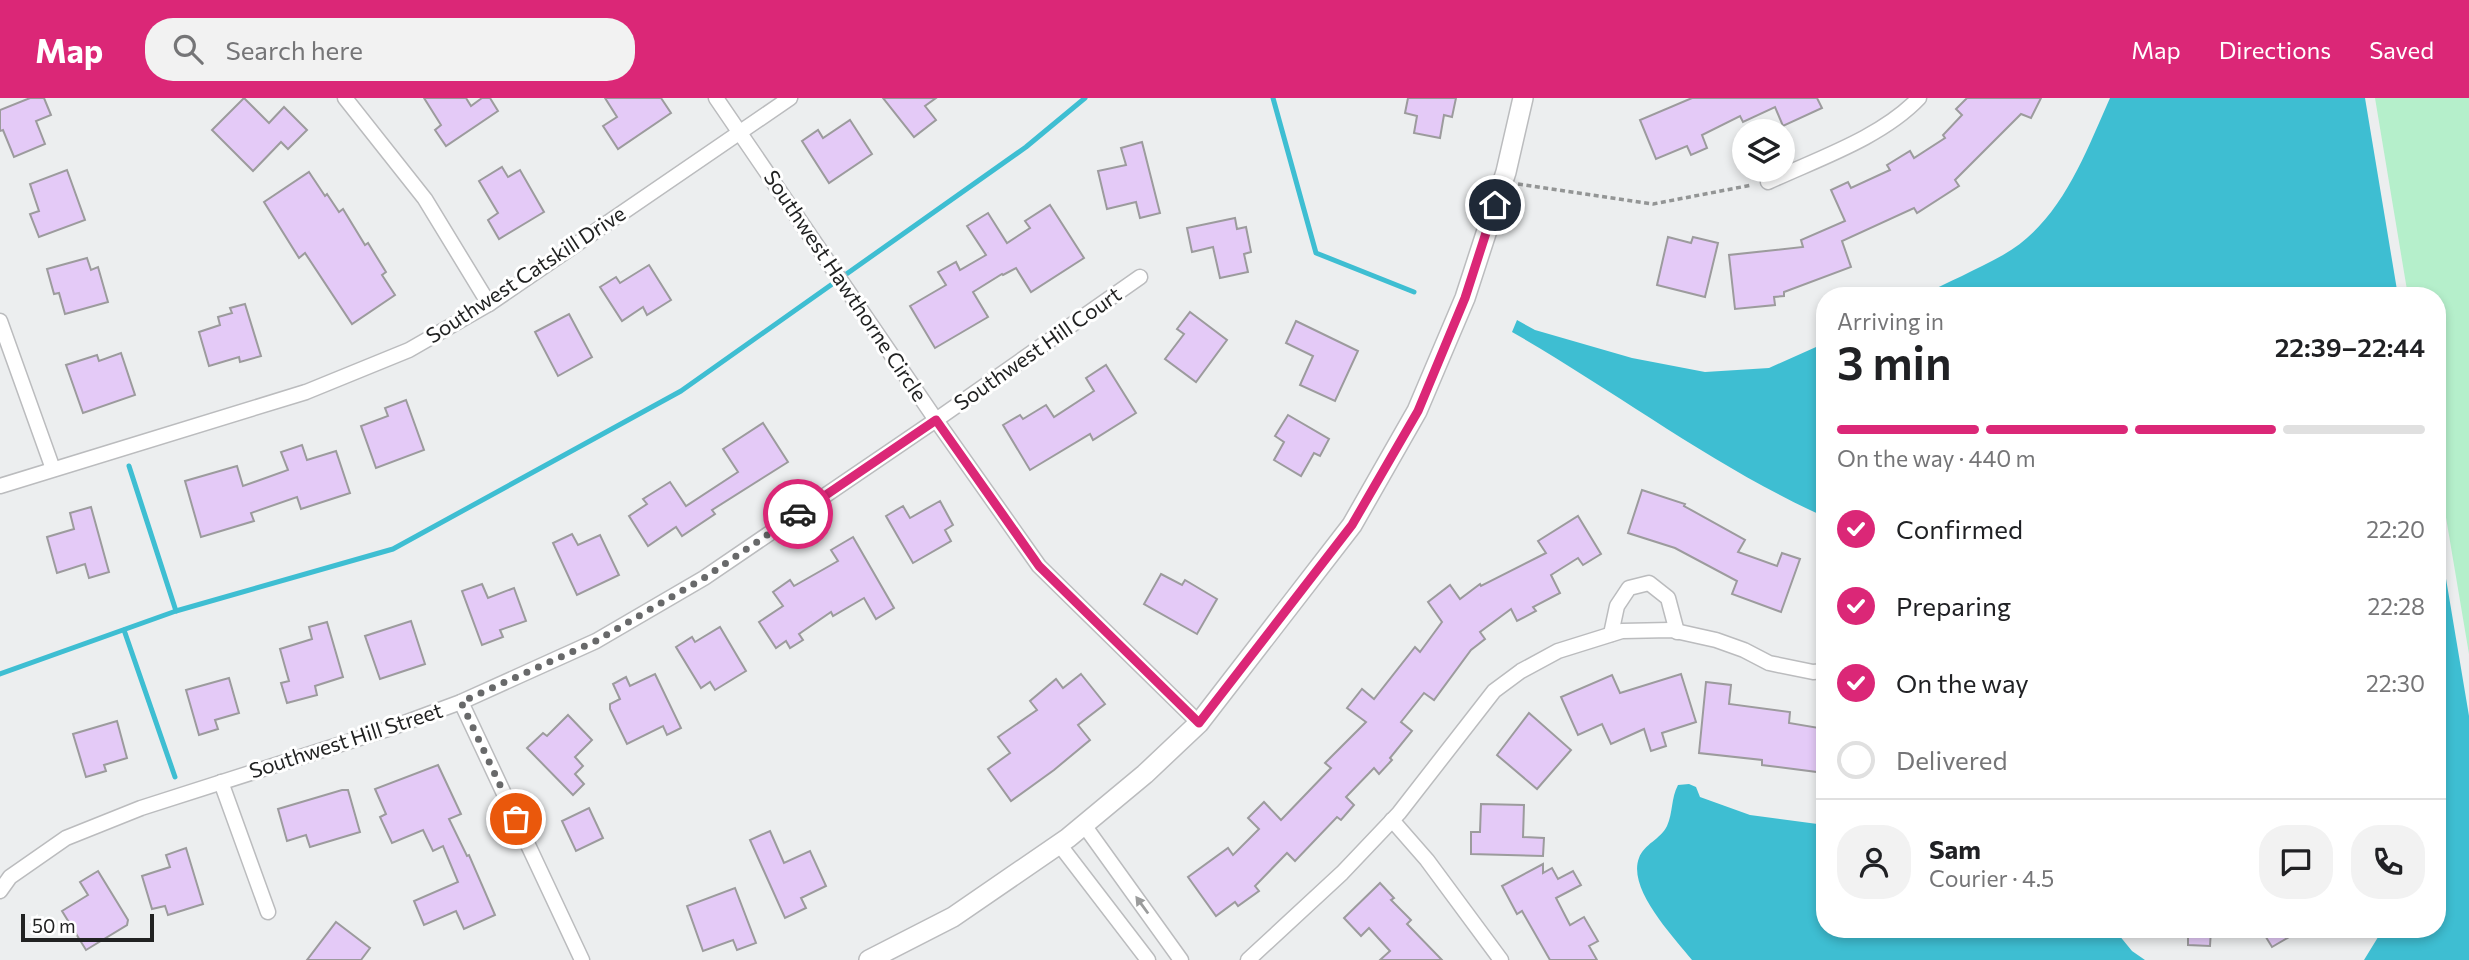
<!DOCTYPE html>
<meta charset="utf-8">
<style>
:root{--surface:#fff;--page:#f2f2f2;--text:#202124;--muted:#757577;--line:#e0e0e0;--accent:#db2777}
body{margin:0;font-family:Commissioner,sans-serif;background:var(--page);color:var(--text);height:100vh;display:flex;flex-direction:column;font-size:26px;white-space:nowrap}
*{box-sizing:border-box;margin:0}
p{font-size:23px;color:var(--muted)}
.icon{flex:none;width:38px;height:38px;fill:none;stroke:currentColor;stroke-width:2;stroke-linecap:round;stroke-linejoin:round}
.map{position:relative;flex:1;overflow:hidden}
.panel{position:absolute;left:1816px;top:189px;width:630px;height:651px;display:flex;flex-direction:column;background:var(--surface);border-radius:28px;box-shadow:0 4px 10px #0003}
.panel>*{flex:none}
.buttons{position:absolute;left:1732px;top:21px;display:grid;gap:14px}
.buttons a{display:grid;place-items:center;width:63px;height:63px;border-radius:50%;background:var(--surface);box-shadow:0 4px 10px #0003;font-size:35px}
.scale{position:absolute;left:21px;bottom:18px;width:133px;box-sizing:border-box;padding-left:7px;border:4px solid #212222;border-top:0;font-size:19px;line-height:24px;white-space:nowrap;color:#212222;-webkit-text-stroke:5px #fff;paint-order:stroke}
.pin{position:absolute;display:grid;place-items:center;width:60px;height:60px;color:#fff;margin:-30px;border:4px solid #fff;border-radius:50%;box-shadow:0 2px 7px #0007}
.courier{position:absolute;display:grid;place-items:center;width:70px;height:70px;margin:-35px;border:5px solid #db2777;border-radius:50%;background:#fff;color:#222;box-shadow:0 2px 9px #0007}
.overview em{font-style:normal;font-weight:600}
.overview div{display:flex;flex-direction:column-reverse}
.overview{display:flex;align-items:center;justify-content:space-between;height:119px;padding:0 21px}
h1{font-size:46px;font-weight:600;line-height:52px}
.bar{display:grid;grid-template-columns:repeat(4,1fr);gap:10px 7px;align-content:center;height:84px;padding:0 21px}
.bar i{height:9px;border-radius:5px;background:var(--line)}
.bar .on{background:var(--accent)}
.bar p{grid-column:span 4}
.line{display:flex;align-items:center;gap:18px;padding:0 21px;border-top:2px solid var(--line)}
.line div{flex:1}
.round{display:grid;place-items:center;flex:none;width:74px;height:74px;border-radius:28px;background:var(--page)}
ol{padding:0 21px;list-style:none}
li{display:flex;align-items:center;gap:21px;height:77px}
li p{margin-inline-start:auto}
li .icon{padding:7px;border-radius:50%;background:var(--accent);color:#fff;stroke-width:4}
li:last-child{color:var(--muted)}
li i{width:38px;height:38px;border:4px solid var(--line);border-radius:50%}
header{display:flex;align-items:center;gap:42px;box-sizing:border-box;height:98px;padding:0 35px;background:var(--accent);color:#fff}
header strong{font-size:33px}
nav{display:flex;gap:38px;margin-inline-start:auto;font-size:24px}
.search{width:490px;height:63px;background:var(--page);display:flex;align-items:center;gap:18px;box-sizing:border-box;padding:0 24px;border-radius:28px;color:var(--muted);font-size:26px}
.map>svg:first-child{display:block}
.green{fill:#b5efcb}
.water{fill:#3ebed2}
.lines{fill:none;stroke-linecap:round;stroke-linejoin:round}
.stream{stroke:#3ebed2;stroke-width:5}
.building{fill:#e4caf7;stroke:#9c9b9d;stroke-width:2}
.street-casing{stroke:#bbbcbe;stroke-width:17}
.secondary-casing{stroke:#bbbcbe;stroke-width:22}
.path{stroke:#939595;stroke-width:3.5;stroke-dasharray:5 3.5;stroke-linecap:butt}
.street{stroke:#fff;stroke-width:14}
.secondary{stroke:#fff;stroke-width:19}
.oneway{fill:#9b9c9c}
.done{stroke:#68696a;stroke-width:7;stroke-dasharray:0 12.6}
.route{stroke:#db2777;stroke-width:9}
.labels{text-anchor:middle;stroke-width:6;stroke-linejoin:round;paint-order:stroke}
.street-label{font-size:21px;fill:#212222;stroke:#fff}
</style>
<header>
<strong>Map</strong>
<div class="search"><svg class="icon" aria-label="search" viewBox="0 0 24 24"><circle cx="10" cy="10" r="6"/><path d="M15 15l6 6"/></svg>Search here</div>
<nav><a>Map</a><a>Directions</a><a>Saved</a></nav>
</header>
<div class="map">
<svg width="2469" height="862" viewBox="0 0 2469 862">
<rect width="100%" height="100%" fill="#eceeef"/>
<path class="green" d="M2375,0H2469V556L2438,372V198H2408Z"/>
<g class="water">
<path d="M2110,0H2365L2398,198H1921C1948,184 1976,172 2003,157C2061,124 2084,58 2110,0Z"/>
<path d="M1517,222L1535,232L1632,260L1705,274L1769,270L1825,245V419C1714,369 1617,294 1512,234Z"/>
<path d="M2438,433L2469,618V862H2364L2383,831H2438Z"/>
<path d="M1689,686L1696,689L1700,699L1750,717L1825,727V831H2114L2132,853L2145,862H1692C1674,839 1627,791 1639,760C1644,746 1661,741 1667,728C1673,715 1671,700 1678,687Z"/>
</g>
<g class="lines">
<g class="stream">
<path d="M1273,0L1316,155L1414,194"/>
<path d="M129,368L176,513"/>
<path d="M124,532L175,679"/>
<path d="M0,576L176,513L393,451L681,293L1026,49L1085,0"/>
</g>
</g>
<g class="building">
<path d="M30,0H44L51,17L36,23L45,46L14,59L3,32L0,33V12Z"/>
<path d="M244,0L269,25L284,9L307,32L288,51L281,44L253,73L212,32Z"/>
<path d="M424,0H466L471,8L482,0H490L498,13L446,48L435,32L441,27Z"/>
<path d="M605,0H661L671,15L618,51L603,28L617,19Z"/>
<path d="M883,0H936L925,8L936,22L914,39Z"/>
<path d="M1408,0H1456L1452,19L1444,17L1440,40L1414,35L1417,18L1405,15Z"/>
<path d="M1692,0H1817L1822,10L1783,28L1775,9L1743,24L1740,18L1702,37L1707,50L1691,57L1687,48L1656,61L1640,22Z"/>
<path d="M1967,0H2041L2031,20L2021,16L1955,82L1959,88L1917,115L1914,110L1842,143L1851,169L1784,194V198L1774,199L1775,207L1735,211L1729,157L1803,149L1801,142L1845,123L1831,92L1848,84L1851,90L1890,72L1887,67L1910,53L1914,60L1945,40L1943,37L1962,17L1956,11Z"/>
<path d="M850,22L872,56L829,85L802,43L818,32L823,40Z"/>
<path d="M1142,44L1160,115L1140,120L1136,104L1107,111L1098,73L1126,67L1121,50Z"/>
<path d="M502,69L508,79L520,72L544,114L499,141L488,122L498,115L479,83Z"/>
<path d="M67,72L85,122L39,139L30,116L39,113L30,86Z"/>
<path d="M309,74L325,98L327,96L339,114L343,111L365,147L368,145L386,174L382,177L395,197L352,226L305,155L299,160L264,104Z"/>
<path d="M1050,107L1084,160L1031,194L1016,170L1003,177L1002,176L973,194L988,219L935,250L910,208L946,187L938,174L956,164L960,172L986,157L967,128L988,115L1007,145L1030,130L1025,123Z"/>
<path d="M1235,120L1237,131L1246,129L1251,154L1244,156L1248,174L1220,180L1213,149L1192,154L1187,130Z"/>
<path d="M1668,139L1691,145L1693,139L1718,145L1705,199L1657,187Z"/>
<path d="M87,160L91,172L98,169L108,204L65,216L59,195L54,196L47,171Z"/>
<path d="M649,167L671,202L647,217L643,209L622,223L600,189L616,179L620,185Z"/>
<path d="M245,206L261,258L240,264L239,259L209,268L199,234L220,227L218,219L232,215L230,210Z"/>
<path d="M1190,214L1227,242L1196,284L1165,261L1184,236L1177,231Z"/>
<path d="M569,216L592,259L558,278L535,234Z"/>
<path d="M1296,223L1358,253L1335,303L1300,287L1313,258L1286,245Z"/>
<path d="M121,255L135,297L83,315L66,267L97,257L99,263Z"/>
<path d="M1106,267L1136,315L1093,342L1090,336L1030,372L1003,327L1020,317L1023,321L1046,307L1054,319L1094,293L1086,280Z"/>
<path d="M406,302L424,352L376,370L361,328L388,318L385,310Z"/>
<path d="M1288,317L1329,341L1320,358L1314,355L1301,378L1274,362L1284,344L1275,338Z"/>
<path d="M763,325L788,364L712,412L715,416L682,438L676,429L648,448L629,418L647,406L643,401L670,384L686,408L738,374L723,351Z"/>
<path d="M302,347L307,362L336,353L350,395L301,411L297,399L251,415L254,423L201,439L185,383L237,368L243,388L288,372L281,354Z"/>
<path d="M1642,392L1685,406L1684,408L1745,442L1738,454L1777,468L1782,455L1800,461L1781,514L1732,496L1737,483L1675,450L1628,435Z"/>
<path d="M940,403L953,427L945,432L951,443L913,465L886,418L903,408L910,420Z"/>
<path d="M91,409L109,474L89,480L85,466L57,475L47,439L74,431L70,415Z"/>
<path d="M1578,418L1601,456L1583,467L1578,460L1551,477L1560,495L1533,509L1536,513L1517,523L1511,511L1480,534L1485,541L1471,552L1434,602L1424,595L1401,624L1412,633L1390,660L1392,662L1379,676L1374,670L1346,699L1354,707L1341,722L1337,719L1295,763L1287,755L1255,788L1259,793L1238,808L1235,804L1216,818L1188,779L1228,750L1233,757L1259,731L1248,720L1264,704L1281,722L1331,670L1325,665L1366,624L1347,610L1362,591L1374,601L1415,549L1420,554L1442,524L1428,504L1450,487L1460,501L1480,486L1481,488L1546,455L1538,443Z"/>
<path d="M572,436L578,447L600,437L619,477L577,497L553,445Z"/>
<path d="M853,439L894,510L876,521L864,500L833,518L831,514L799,536L803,542L790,550L786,543L776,550L759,524L783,508L773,494L790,482L794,488L838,463L831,452Z"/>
<path d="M1161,476L1182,487L1185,482L1217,501L1197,536L1144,506Z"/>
<path d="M482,486L488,500L514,490L526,523L500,532L503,539L482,547L462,493Z"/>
<path d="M411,523L425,566L380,581L365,538Z"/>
<path d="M327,524L343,579L315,588L317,597L287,605L281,585L289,583L280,551L312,541L309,529Z"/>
<path d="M720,529L746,573L715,592L710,584L701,590L676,549L692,539L695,544Z"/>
<path d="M655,576L681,630L667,637L663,628L627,646L610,611V606L620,601L613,586L626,579L630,588Z"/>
<path d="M1081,576L1105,606L1078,627L1090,642L1054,672L1011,703L988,671L1010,655L998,639L1037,612L1030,603L1056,581L1063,590Z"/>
<path d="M1681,576L1696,624L1662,635L1666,648L1651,653L1644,631L1611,646L1602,626L1578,637L1561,599L1612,577L1620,595Z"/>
<path d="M229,580L239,615L215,622L218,631L199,637L186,592Z"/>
<path d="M1706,584L1731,587L1729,606L1790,614L1789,625L1825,631V675L1762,667V662L1699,655Z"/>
<path d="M1529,615L1571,652L1537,691L1497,657Z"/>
<path d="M568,617L592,642L575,659L583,668L575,676L584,686L573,697L527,650L543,635L547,638Z"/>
<path d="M117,623L127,660L104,667L106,673L86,679L73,636Z"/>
<path d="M438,667L461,716L449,721L467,758L469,757L495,817L464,831L456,813L424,827L414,803L458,784L443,748L433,753L423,732L392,745L380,719L386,716L375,691Z"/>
<path d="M342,692H348L360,734L310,749L306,737L287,743L278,711Z"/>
<path d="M1481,706L1524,707L1523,739L1544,740L1543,758L1471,756V734H1480Z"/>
<path d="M589,710L603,740L576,753L562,723Z"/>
<path d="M770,733L784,765L810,753L826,788L801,800L806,810L785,820L750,742Z"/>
<path d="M186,750L203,806L168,817L165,808L152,811L142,778L170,769L166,757Z"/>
<path d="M1543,766V775L1552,770L1558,781L1573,773L1581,787L1556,800L1570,827L1584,819L1598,843L1589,848L1597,862H1550L1522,813L1517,816L1502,788Z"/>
<path d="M98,773L128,822L127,827L86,852L62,813L88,797L80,784Z"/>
<path d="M1380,785L1394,800L1391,802L1411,822L1407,826L1442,862H1380L1390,853L1369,830L1361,838L1344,820Z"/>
<path d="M735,790L756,845L737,852L733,842L703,853L687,808Z"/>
<path d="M336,824L370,850L361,862H307Z"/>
<path d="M2188,831H2211L2210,848L2188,847Z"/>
<path d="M2261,831H2303L2272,849Z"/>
</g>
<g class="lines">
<g class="street-casing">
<g id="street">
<path d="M345,0L425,101L489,206"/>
<path d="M716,0L936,322L1039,468L1199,625"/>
<path d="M1768,84C1817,61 1881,40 1919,0"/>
<path d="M0,223L53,371"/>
<path d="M0,388L306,294L409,252L489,206L790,0"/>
<path d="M1611,536L1617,508L1629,490L1649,485L1668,500L1677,534"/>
<path d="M461,604L582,862"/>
<path d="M221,684L268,814"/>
<path d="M1392,722L1427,762L1501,862"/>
<path d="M1084,727L1181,862"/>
<path d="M1059,746L1148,862"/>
<path d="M0,793L10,779L66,740L141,710L388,631L461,604L596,543L704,480L936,322L1140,179"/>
<path d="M1248,862L1342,775L1399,715L1494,593L1521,573L1558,553L1622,533L1671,532L1716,542L1744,552L1769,565L1813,574L1825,573"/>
</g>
</g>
<g class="secondary-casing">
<path id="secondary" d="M869,862L953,819L1068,740L1145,676L1199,625L1352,427L1417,313L1465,200L1506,74L1523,0"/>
</g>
<path class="path" d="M1518,86L1653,106L1752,87"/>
<use href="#street" class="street"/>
<use href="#secondary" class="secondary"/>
</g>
<defs><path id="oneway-solid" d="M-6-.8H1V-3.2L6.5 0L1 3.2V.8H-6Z" transform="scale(1.75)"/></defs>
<use class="oneway" href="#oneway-solid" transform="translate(1142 807) rotate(-126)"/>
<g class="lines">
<path class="done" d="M516,721L461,604L596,543L704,480L798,416"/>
<path class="route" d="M798,416L936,322L1039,468L1199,625L1352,427L1418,313L1465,200L1495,107"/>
</g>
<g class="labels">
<g class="street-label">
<text transform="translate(526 177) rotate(-33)" y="7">Southwest Catskill Drive</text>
<text transform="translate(845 188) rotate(56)" y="7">Southwest Hawthorne Circle</text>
<text transform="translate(1038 251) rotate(-35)" y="7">Southwest Hill Court</text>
<text transform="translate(346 643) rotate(-18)" y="7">Southwest Hill Street</text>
</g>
</g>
</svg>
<div class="buttons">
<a><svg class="icon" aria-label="layers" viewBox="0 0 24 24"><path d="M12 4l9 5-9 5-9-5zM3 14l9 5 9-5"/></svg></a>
</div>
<div class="scale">50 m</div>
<div class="pin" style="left:516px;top:721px;background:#ea580c"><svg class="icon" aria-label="bag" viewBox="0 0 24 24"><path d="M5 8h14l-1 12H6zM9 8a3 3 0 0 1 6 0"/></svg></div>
<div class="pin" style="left:1495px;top:107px;background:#1f2937"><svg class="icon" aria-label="home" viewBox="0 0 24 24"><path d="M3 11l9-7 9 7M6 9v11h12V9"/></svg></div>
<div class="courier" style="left:798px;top:416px"><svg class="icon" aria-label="car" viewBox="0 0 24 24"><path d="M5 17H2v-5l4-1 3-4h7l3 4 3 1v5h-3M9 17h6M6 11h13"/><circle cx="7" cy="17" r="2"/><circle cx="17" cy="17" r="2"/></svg></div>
<section class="panel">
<div class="overview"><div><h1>3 min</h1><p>Arriving in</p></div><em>22:39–22:44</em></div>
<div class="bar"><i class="on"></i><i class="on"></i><i class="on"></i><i></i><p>On the way · 440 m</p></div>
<ol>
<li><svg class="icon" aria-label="check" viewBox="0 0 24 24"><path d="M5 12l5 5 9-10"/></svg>Confirmed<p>22:20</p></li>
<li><svg class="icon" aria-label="check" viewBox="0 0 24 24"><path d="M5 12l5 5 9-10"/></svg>Preparing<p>22:28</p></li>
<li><svg class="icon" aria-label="check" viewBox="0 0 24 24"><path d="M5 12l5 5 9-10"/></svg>On the way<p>22:30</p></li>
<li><i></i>Delivered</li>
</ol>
<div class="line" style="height:126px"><a class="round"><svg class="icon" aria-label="person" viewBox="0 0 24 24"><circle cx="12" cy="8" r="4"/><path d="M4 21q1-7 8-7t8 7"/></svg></a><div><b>Sam</b><p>Courier · 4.5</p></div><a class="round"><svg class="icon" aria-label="chat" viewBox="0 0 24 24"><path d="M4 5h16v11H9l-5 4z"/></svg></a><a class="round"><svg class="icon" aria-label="phone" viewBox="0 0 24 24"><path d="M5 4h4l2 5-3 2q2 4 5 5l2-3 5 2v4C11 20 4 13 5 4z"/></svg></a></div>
</section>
</div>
